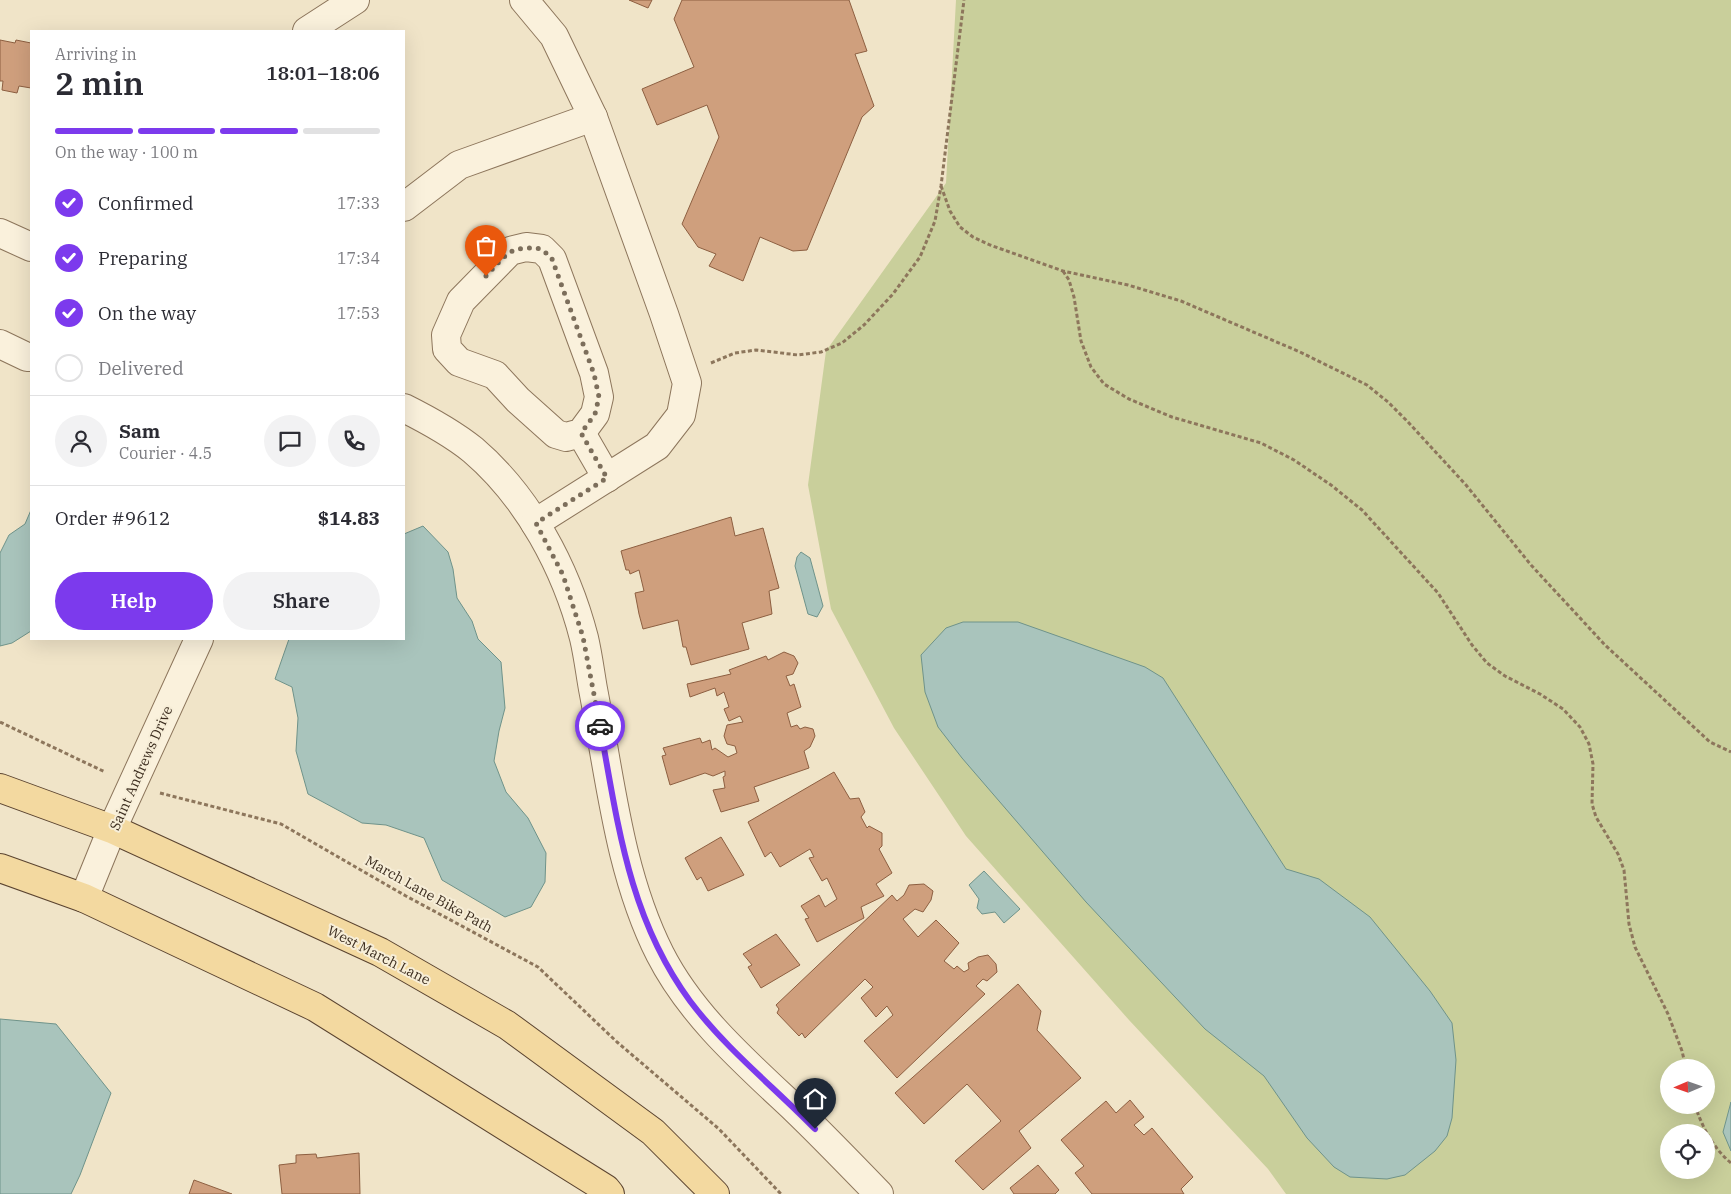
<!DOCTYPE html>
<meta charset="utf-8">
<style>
:root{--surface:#fff;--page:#f2f2f3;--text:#2b2b33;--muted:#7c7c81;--line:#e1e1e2;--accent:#7c3aed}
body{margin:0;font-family:"IBM Plex Serif",serif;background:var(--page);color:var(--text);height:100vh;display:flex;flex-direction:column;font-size:19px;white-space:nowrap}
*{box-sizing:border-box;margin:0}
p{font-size:16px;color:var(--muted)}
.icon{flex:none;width:28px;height:28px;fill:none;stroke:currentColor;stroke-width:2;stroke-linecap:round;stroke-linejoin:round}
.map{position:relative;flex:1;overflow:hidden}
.details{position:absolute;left:30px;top:30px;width:375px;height:610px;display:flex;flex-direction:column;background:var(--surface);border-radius:0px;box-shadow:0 5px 20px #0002}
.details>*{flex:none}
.needle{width:32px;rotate:268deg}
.buttons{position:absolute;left:1660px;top:1059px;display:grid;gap:10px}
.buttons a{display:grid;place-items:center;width:55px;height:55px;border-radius:50%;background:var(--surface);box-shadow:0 5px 20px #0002;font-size:25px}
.pin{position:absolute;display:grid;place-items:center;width:42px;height:42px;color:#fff;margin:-51px -21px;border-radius:50% 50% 50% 0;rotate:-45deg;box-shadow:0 0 5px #0007}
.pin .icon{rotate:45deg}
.courier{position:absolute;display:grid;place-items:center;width:50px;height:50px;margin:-25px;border:4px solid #7c3aed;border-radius:50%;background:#fff;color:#222;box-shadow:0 1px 6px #0007}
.summary em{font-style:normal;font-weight:600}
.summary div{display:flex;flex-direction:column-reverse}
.summary{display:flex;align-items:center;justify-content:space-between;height:85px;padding:0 25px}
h1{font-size:32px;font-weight:600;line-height:38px}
.bar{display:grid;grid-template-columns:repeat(4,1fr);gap:8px 5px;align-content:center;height:60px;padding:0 25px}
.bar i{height:6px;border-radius:4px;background:var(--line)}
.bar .selected{background:var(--accent)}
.bar p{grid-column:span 4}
.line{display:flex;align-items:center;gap:12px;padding:0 25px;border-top:1px solid var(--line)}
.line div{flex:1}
.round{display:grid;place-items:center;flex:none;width:52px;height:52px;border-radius:26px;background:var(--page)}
ol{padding:0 25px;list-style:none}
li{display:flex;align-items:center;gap:15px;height:55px}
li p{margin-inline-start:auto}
li .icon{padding:5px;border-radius:50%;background:var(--accent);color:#fff;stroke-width:4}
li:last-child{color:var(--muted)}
li i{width:28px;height:28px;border:2px solid var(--line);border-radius:50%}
.cta{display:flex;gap:10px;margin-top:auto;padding:10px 25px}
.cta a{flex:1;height:58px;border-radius:30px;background:var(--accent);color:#fff;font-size:20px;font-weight:600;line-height:58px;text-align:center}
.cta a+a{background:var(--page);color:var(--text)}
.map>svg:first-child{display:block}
.green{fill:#c9cf9b;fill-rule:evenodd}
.water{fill:#a9c4bc;stroke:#6f938a}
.building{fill:#cf9f7d;stroke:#8d5f41}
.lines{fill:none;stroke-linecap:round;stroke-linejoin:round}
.minor-casing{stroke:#8d765c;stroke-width:30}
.major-casing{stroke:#5b4430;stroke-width:30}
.path{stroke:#8d765c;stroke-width:3;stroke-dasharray:4 2.5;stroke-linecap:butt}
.minor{stroke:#faf1dc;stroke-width:28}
.major{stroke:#f3d9a0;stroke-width:28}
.done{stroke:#7c6e5b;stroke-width:5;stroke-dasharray:0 9}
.route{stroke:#7c3aed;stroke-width:6}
.labels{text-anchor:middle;stroke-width:4;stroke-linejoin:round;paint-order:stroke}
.street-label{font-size:14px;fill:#3d2e20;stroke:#f7eed8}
</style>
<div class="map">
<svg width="1731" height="1194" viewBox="0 0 1731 1194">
<rect width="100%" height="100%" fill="#f0e4c8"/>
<path class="green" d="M956,0H1731V1194H1286L1268,1169L1129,1020L966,836L894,728L831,609L808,485L826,351L946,183ZM1669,1068H1706V1105H1669ZM1669,1132H1706V1170H1669Z"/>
<g class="water">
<path d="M31,510V631L12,643L0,646V553L9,535L25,524Z"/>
<path d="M423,526L448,552L453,569L457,598L472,621L478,639L501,662L505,708L499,731L494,761L506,792L528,818L546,853L545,882L531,907L505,917L442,880L424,838L386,825L362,823L308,794L296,751L298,718L292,687L275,679L289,639H404V534Z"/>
<path d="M801,552L810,558L823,606L817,617L808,614L795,566L797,557Z"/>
<path d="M963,622H1018L1145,667L1163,678L1286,869L1319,879L1370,917L1430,991L1452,1023L1456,1060L1452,1118L1447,1136L1435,1151L1405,1175L1387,1179L1350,1177L1334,1167L1307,1138L1264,1076L1205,1029L1086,902L962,758L938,727L925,692L921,655L946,628Z"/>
<path d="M984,871L1020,909L1004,923L995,912L982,914L977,908L979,899L969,885Z"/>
<path d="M0,1019L56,1024L111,1093L80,1175L71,1194H0Z"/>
<path d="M1731,1102V1151L1723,1132Z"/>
</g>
<g class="building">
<path d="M629,0H652L648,8Z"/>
<path d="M682,0H849L867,51L855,54L874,106L862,117L807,250L793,251L760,237L743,281L709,266L716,254L698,247L682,224L719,137L707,105L657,125L642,89L694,67L674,19Z"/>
<path d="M0,40L15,43L16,40L31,43V88L19,86L17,93L2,90L3,81H0Z"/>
<path d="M731,517L735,536L763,528L779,588L769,591L772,614L742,623L749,649L691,665L686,647H683L678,620L643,629L639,614L635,593L644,591L639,570L630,574L629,570H626L621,551Z"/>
<path d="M784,652L794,656L798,663L793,674L786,676L790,686L794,684L801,707L787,713L791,727L797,725L800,729L805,727L813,729L815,736L810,747L804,751L809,768L754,787L759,801L721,812L713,790L725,788L723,777L725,776V771L713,776L705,773L670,785L662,756L666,755L663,748L700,738L702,743L710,740L712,750L715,748L728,757L737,753L735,746L727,744L724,736L727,725L743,722L740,716L729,721L724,709L729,707L724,692L717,696L715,688L690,697L687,684L731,674L729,670L766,656L768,660Z"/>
<path d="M834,772L850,799L859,798L865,812L861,817L867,828L869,826L882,833V846L879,849L892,873L876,884L884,896L861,907L864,918L817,942L805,919L809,918L801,906L819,895L825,907L837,899L827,878L822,881L809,858L814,857L810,849L780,867L771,852L765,857L748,822Z"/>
<path d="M721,837L744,875L708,891L701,877L697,880L685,858Z"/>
<path d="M924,884L933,891L931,900L923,912L915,909L903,919L918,937L936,920L959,943L944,961L954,969L957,966L964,972L969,969L968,963L978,957L988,955L996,964L997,972L987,981L983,979L976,986L985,994L897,1078L864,1041L893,1015L887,1006L876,1017L861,998L873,987L865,979L805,1038L802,1033L799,1036L777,1013L779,1009L776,1005L892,895L897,901L904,895L909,885Z"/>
<path d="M776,934L800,965L761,988L748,967L752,965L743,954Z"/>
<path d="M1018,984L1041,1011L1037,1030L1081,1078L1019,1131L1031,1148L983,1190L955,1161L1001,1121L967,1084L924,1124L895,1093Z"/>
<path d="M1130,1100L1144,1117L1134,1125L1144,1135L1152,1128L1193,1177L1181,1189L1184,1194H1092L1075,1173L1084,1166L1061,1140L1106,1101L1116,1113Z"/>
<path d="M359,1153L360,1194H282L279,1165L296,1163V1155L316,1154L317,1158Z"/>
<path d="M1038,1165L1059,1190L1055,1194H1014L1010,1188Z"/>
<path d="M194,1180L232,1194H189Z"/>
</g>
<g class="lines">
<g class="minor-casing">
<g id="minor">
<path d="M307,31L355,0"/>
<path d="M404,207L459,165L593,117L554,36L524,0"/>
<path d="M0,233L31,247"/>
<path d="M526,247L542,249L552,259L594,373L599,397L595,414L581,433L566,437L556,434L518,400L495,375L459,362L447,349L446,335L461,301L510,251Z"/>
<path d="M0,344L27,357H31"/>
<path d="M404,408C428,420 452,433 473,450C528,497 566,568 584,638C588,655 590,672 593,689C610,777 619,873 660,954C691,1015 745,1062 795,1109C823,1136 851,1165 879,1194"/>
<path d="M581,433L607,478"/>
<path d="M535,523L657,446L681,415L687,383L664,314L593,117"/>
<path d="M84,898L112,829L199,639"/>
</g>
</g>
<g class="major-casing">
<g id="major">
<path d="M0,788L112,829L380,952L507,1025L653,1132L715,1194"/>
<path d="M0,868L84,898L315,1007L606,1189L610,1194"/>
</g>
</g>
<g class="path">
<path d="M941,186L950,211L960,227L973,237L990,245L1063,271L1128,285L1181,301L1300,352L1367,385L1388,402L1408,422L1466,485L1531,565L1605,645L1710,742L1731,752"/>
<path d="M1063,271L1069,280L1074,297L1081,341L1091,367L1104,384L1129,399L1172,417L1261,443L1294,460L1331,485L1362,510L1438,593L1472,645L1487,663L1505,676L1540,694L1563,709L1580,727L1589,744L1593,764L1592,804L1596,817L1618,854L1624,870L1629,924L1635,947L1668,1014L1682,1051L1686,1068"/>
<path d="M711,363L735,353L756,350L798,355L821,352L842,343L864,325L893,294L920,257L935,221L941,186L964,0"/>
<path d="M0,722L105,772"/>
<path d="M160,793L281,824L406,896L538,967L617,1042L719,1129L781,1194"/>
<path d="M1695,1105C1702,1127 1713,1148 1731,1163"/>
</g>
<use href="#minor" class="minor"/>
<use href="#major" class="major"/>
</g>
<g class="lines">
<path class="done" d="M486,276C507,254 509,245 542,249L552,259L594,374L599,397L595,414L581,433L607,478L536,523L563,575L583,637L600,726"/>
<path class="route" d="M600,726C618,825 629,918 690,1001C726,1049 774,1087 815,1129"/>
</g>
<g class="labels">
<g class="street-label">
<text transform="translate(141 768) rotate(-66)" y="5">Saint Andrews Drive</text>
<text transform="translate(429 894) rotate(29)" y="5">March Lane Bike Path</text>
<text transform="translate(379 955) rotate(27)" y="5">West March Lane</text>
</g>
</g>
</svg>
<div class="buttons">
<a><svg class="needle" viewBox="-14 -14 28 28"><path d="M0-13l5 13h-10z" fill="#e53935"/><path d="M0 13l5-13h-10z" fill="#7c7c81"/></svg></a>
<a><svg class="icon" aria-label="locate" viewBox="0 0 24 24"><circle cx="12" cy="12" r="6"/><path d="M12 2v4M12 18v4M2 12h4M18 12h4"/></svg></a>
</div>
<div class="pin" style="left:486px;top:276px;background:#ea580c"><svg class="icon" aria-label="bag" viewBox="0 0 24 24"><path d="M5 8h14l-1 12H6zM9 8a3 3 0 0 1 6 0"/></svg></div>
<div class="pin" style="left:815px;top:1129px;background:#1f2937"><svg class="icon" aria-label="home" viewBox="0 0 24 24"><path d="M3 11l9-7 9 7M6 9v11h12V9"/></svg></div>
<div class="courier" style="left:600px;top:726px"><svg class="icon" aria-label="car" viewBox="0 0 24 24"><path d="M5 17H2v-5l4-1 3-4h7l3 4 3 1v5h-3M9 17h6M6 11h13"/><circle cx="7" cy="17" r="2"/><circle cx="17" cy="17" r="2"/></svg></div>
<section class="details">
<div class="summary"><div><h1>2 min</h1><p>Arriving in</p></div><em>18:01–18:06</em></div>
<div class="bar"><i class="selected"></i><i class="selected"></i><i class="selected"></i><i></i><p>On the way · 100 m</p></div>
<ol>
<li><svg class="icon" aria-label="check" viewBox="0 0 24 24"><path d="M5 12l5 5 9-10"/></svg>Confirmed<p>17:33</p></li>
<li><svg class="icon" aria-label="check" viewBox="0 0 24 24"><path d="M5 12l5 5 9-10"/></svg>Preparing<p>17:34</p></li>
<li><svg class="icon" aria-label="check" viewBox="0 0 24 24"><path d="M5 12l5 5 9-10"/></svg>On the way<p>17:53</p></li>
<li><i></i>Delivered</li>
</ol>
<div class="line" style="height:90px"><a class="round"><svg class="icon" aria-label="person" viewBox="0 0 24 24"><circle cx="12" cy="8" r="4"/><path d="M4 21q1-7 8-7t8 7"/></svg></a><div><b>Sam</b><p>Courier · 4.5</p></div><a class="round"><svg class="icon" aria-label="chat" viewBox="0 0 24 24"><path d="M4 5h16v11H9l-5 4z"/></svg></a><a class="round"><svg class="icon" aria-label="phone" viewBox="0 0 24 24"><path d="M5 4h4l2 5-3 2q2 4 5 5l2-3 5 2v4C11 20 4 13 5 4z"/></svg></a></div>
<div class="line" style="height:65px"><div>Order #9612</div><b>$14.83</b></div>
<div class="cta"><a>Help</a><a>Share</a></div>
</section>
</div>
